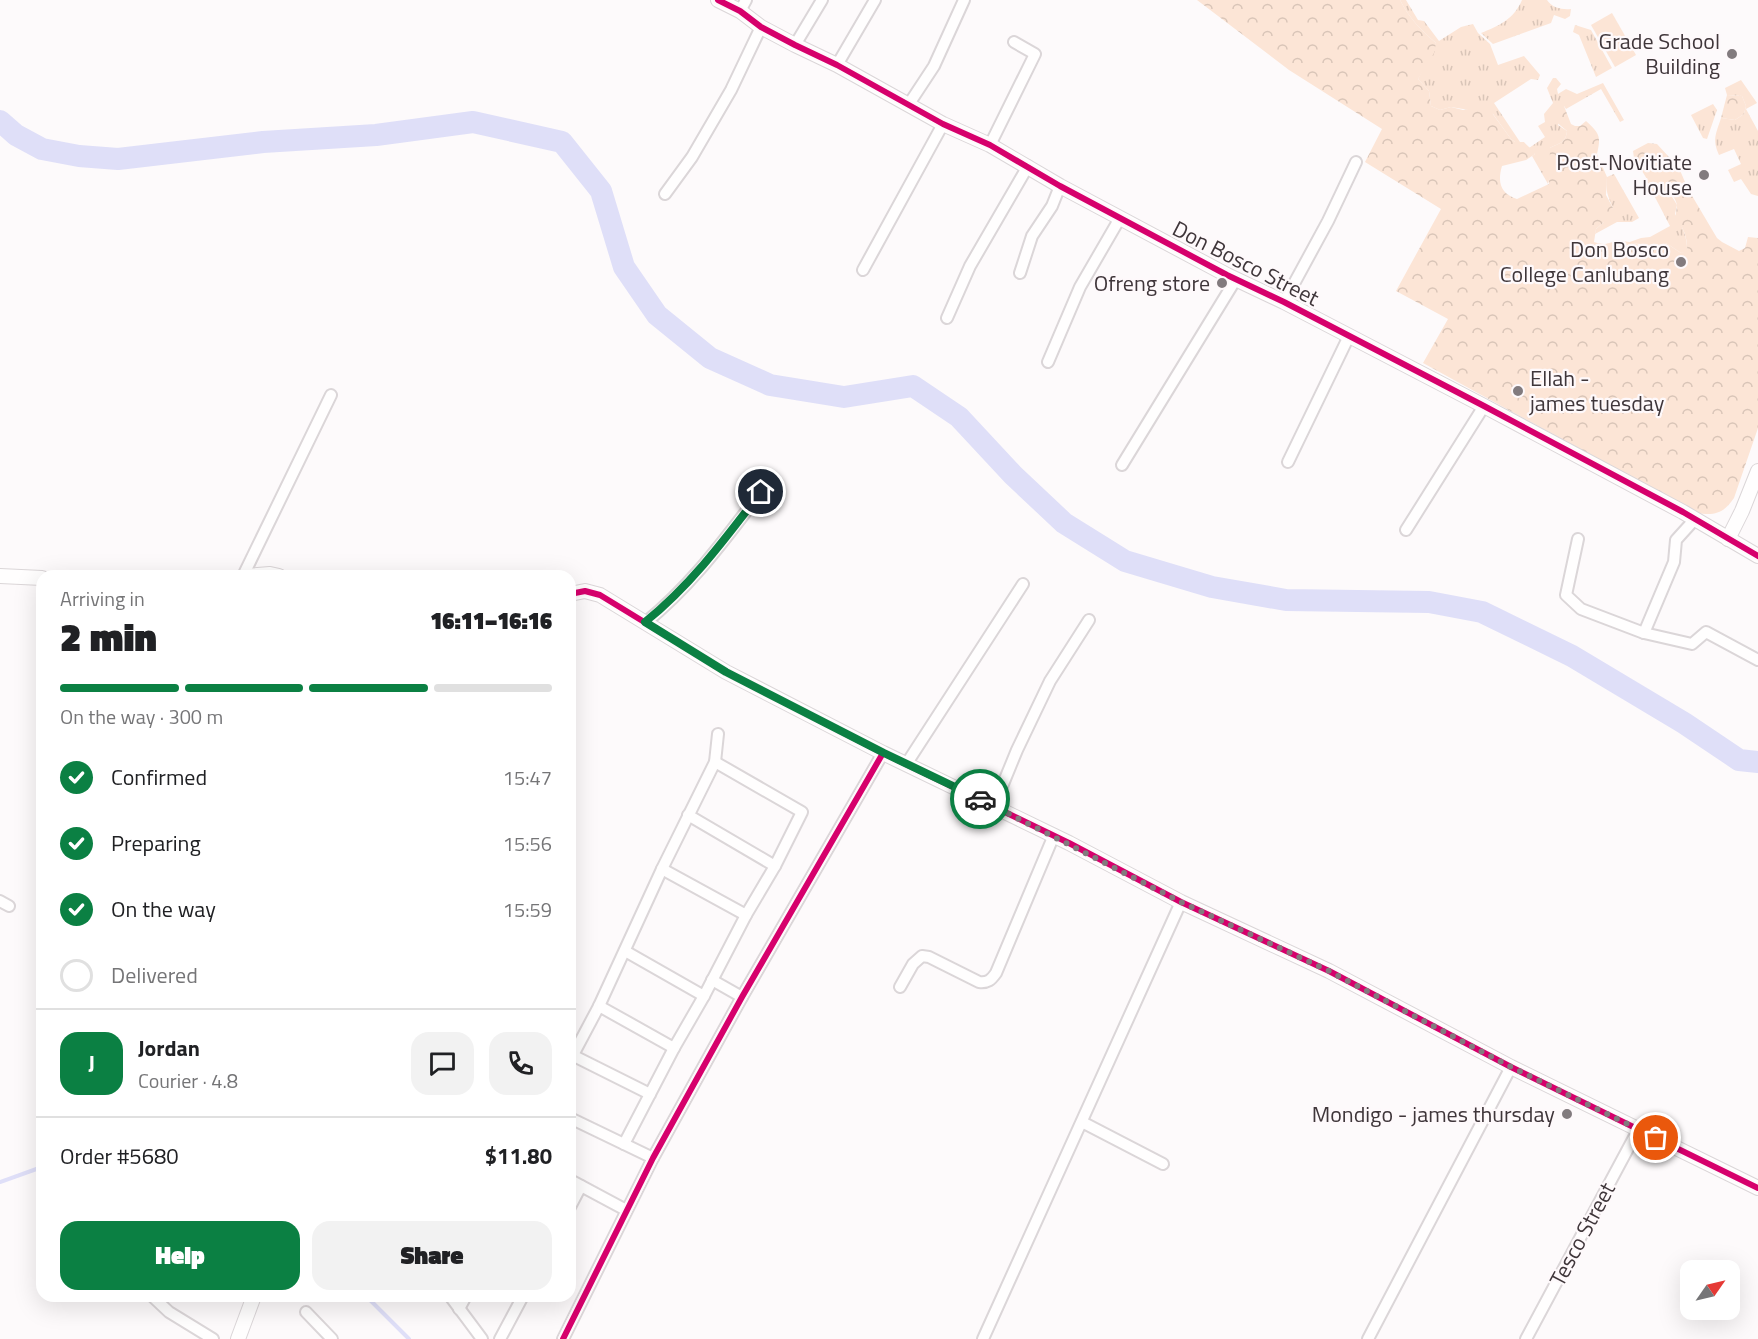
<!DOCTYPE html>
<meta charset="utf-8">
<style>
:root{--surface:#fff;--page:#f2f2f2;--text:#202124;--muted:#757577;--line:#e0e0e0;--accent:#0b8043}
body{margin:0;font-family:"Titillium Web",sans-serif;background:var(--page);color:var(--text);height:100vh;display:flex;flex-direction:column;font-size:22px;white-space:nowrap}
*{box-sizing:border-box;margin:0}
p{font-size:20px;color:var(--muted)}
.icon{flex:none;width:33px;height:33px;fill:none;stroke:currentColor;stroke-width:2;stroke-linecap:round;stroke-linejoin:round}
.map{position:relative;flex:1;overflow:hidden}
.panel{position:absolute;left:36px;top:570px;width:540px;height:732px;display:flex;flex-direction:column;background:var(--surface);border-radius:18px;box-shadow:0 6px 24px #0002}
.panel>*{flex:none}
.needle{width:39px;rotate:56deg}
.tools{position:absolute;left:1680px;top:1260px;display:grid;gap:12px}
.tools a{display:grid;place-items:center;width:60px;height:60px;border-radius:12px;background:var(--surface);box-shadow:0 6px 24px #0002;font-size:30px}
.pin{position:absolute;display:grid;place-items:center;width:51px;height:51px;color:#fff;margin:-26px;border:3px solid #fff;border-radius:50%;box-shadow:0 2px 6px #0007}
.courier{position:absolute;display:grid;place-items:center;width:60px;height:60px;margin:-30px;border:4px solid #0b8043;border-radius:50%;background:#fff;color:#222;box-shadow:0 2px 8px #0007}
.head em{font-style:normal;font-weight:800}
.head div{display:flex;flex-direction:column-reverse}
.head{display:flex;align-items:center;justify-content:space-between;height:102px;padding:0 24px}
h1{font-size:39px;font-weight:800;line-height:45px}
.bar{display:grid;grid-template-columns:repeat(4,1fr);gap:9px 6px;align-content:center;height:72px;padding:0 24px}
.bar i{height:8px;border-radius:4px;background:var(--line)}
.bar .current{background:var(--accent)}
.bar p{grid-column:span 4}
.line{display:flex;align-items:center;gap:15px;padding:0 24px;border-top:2px solid var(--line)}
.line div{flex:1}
.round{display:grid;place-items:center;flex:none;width:63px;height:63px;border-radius:18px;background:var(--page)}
ol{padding:0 24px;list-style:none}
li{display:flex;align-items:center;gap:18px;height:66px}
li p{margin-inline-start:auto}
li .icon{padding:6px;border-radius:50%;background:var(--accent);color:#fff;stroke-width:4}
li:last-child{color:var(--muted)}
li i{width:33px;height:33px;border:3px solid var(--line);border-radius:50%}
.action{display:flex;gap:12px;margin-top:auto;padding:12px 24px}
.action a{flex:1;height:69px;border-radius:18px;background:var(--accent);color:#fff;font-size:24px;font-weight:800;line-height:69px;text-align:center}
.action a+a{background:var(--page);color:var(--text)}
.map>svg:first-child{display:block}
.grass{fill:url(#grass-tufts)}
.forest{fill:url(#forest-crowns)}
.green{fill:#fce5d6}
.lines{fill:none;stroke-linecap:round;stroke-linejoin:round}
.stream{stroke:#dfdff8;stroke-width:4}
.river{stroke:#dfdff8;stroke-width:22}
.minor-casing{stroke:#dbd6d8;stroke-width:14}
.tertiary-casing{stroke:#dbd6d8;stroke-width:16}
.minor{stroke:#fffefe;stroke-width:10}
.tertiary{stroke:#fffefe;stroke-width:14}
.cycleway-casing{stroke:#fef9fb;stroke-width:10}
.cycleway{stroke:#d6006c;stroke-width:6}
.done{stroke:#827b7e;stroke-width:6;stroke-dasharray:0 10.8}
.route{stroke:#0b8043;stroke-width:8}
.poi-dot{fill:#827b7e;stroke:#fef9fb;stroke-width:2}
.labels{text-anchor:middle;stroke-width:4.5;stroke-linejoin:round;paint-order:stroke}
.poi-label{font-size:22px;fill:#3f363a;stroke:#fef9fb;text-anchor:end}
.street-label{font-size:22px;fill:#3f363a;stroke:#fef9fb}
</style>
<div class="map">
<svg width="1758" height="1339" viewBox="0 0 1758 1339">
<defs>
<pattern id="grass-tufts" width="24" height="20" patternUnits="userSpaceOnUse" patternTransform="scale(1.5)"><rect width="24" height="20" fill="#fce5d6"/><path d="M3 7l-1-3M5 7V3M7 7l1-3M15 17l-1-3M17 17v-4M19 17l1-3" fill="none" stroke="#d9c5b8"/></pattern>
<pattern id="forest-crowns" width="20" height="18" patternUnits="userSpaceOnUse" patternTransform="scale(1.5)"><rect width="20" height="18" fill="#fce5d6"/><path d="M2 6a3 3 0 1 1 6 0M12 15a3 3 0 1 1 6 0" fill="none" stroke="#d9c5b8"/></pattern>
</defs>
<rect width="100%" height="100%" fill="#fdfafb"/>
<g class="grass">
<path d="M1400,0H1406L1418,20L1424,21L1439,41L1461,27L1473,24L1478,33L1490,44L1498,65L1524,56L1540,75L1538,80L1531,79L1494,103L1520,142H1515L1511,139L1493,114L1451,107L1440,110L1431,106L1429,91L1418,79L1436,43C1421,30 1409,18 1400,0Z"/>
<path d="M1522,0H1547C1552,8 1563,10 1571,9L1570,16L1565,19L1554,15L1551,23L1493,44L1481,33C1499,26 1514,19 1522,0Z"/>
<path d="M1575,25L1591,30L1612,68L1596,77L1579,35L1573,32Z"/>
<path d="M1553,78H1556L1561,84L1557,89L1558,94L1566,89L1577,94L1603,83L1624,120L1620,122L1601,89L1566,109L1564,106L1558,125L1567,131C1566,143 1559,143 1550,148V177L1548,184L1532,156L1535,154L1529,148L1545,137L1538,126L1545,122L1544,114L1553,103L1547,88Z"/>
<path d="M1741,80L1757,103L1746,109L1758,131V196L1751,194L1741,179L1734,182L1728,170L1741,164L1734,149L1719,155C1712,139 1716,134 1721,118L1735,120L1744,114L1746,106L1742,96L1727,95L1725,88Z"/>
<path d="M1713,104L1717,110L1707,139L1703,138L1691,115Z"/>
<path d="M1614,174L1639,218L1632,222H1617L1595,234L1596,229L1603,223L1613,208C1608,197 1605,190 1607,177Z"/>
<path d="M1645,178C1658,193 1665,182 1677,205L1675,214C1682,225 1688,238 1687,252L1681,253L1666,243L1655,250L1641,244L1627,243L1641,238L1650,237L1670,226Z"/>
</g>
<g class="forest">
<path d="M1197,0H1400C1409,18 1421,30 1436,43L1434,53L1418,79L1429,91L1431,106L1440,110L1451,107L1463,110L1487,106L1511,139L1515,142H1524C1528,147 1533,149 1535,154L1526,160L1502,166C1497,183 1501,194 1517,199L1549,184L1550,148C1559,143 1566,143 1567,131L1555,121V115L1561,107L1564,106L1571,124L1575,126H1580L1586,121C1600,134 1601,136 1597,154L1607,177L1606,195L1613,208L1612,215L1596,229L1594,242C1607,246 1606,243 1617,241C1631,240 1643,247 1655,250L1666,243L1681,253L1687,251C1688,241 1684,226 1676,220C1675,214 1677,209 1677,205C1674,191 1661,188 1650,184L1634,158L1633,151L1648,143L1657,144L1679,168L1688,189L1717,238L1722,242L1739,251L1745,248L1748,237L1758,238V428L1734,498C1724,513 1715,516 1697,513L1423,363L1448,319L1396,291L1441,209L1365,162L1382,129L1289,70Z"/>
<path d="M1727,95L1742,96L1746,106L1744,114L1735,120L1721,118Z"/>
</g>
<path class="green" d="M1612,13L1636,55L1615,67L1591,25Z"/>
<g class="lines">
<g class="stream">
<path d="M0,1182L42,1167"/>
<path d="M366,1296L409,1339"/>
</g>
<path class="river" d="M0,121L16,135L42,149L79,156L118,159L263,142L376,135L473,122L562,142L601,191L624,267L657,315L710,358L770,385L844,397L913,386L959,417L1013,475L1064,523L1125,561L1212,587L1286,600L1429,602L1482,612L1572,656L1684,723L1739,760L1758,762"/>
<g class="minor-casing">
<g id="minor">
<path d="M740,11L746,0"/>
<path d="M795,45L822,0"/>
<path d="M837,65L875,0"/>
<path d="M909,104L934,66L964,0"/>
<path d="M990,145L1035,54L1014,42"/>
<path d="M665,194L692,157L731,90L761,27"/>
<path d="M863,270L943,124"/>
<path d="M1020,273L1032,236L1052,206L1060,186"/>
<path d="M1284,302L1328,221L1356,162"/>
<path d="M947,318L970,266L1028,166"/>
<path d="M1048,362L1080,287L1120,218"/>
<path d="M1288,462L1349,336"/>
<path d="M1122,465L1236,279"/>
<path d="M1406,530L1484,406"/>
<path d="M1578,539L1566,595L1581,609L1644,633L1692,644L1706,632L1758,660"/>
<path d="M243,576L331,395"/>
<path d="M645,623C693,584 724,540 761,492"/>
<path d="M1644,633L1674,562L1676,540L1695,519"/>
<path d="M907,763L1023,584"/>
<path d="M994,806L1017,750L1050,681L1089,620"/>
<path d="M688,815L775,866"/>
<path d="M662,869L746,915"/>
<path d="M0,901L9,906"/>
<path d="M625,951L704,996"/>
<path d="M712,980L742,997"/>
<path d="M900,987L913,964L922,956L929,957L979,982C988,983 991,980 996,973L1054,835"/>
<path d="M599,1006L674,1048"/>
<path d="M570,1054L650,1094"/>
<path d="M573,1055L599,1006L662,869L715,762L718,734"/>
<path d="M570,1118L653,1158"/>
<path d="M1082,1122L1163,1164"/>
<path d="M624,1144L674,1048L704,996L746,915L775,866L802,812L715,762"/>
<path d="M570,1180L626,1210"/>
<path d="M570,1207L581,1186"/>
<path d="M152,1296L169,1312L213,1339"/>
<path d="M450,1296L482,1339"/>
<path d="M459,1309L466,1296"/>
<path d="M306,1312L332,1339"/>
<path d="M500,1339L523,1296"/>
<path d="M563,1339L653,1158L742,997L883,753"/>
<path d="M983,1339L1181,902"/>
<path d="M1368,1339L1511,1067"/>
<path d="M1526,1339L1638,1130"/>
</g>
</g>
<g class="tertiary-casing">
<g id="tertiary">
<path d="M718,0L740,11L761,27L795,45L837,65L943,124L990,145L1060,186L1227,275L1284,302L1484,406L1683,512L1758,556"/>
<path d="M1728,539L1742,511L1758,471"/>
<path d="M0,576L42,578"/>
<path d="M246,576L270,574L279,576"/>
<path d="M570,594L585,591L600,595L726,672L883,753L1069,843L1181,902L1329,971L1511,1067L1758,1188"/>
<path d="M238,1339L254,1296"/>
</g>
</g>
<use href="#minor" class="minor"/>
<use href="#tertiary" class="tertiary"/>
<g class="cycleway-casing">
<g id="cycleway">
<path d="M718,0L740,11L761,27L795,45L837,65L943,124L990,145L1060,186L1227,275L1284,302L1484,406L1683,512L1758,556"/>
<path d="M570,594L585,591L600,595L726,672L883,753L1069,843L1181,902L1329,971L1511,1067L1758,1188"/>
<path d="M563,1339L653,1158L742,997L883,753"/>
</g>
</g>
<use href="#cycleway" class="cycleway"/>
</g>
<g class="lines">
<path class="done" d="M980,799L1181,902L1329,971L1511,1067L1656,1138"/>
<path class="route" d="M761,492C725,539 691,585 645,622L726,672L884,753L980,799"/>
</g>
<g class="poi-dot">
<circle cx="1732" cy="54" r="6"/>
<circle cx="1704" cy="175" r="6"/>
<circle cx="1681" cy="262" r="6"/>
<circle cx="1222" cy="283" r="6"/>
<circle cx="1518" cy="391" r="6"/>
<circle cx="1567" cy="1114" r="6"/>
</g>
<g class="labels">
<g class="poi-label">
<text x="1720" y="49">Grade School<tspan x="1720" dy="25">Building</tspan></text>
<text x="1692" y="170">Post-Novitiate<tspan x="1692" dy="25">House</tspan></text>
<text x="1669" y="257">Don Bosco<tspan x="1669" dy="25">College Canlubang</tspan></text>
<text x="1210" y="291">Ofreng store</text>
<text x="1530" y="386" text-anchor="start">Ellah -<tspan x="1530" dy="25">james tuesday</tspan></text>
<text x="1555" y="1122">Mondigo - james thursday</text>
</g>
<g class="street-label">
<text transform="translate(1246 263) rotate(27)" y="8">Don Bosco Street</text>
<text transform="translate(1582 1234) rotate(-62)" y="8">Tesco Street</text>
</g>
</g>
</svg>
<div class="tools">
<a><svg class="needle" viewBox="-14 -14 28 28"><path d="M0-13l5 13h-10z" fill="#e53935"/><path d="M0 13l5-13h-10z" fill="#757577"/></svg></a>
</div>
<div class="pin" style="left:1656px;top:1138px;background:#ea580c"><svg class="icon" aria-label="bag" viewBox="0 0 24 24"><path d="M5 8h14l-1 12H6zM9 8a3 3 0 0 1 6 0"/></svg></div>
<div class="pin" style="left:761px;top:492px;background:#1f2937"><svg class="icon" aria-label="home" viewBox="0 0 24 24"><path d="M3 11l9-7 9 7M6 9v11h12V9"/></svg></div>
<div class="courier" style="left:980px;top:799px"><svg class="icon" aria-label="car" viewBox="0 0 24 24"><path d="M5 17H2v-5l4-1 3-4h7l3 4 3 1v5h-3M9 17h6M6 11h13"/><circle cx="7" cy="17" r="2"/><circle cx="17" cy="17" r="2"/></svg></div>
<section class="panel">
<div class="head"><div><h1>2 min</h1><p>Arriving in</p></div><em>16:11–16:16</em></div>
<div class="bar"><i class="current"></i><i class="current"></i><i class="current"></i><i></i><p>On the way · 300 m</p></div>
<ol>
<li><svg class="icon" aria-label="check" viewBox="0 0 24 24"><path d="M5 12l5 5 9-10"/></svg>Confirmed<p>15:47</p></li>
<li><svg class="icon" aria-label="check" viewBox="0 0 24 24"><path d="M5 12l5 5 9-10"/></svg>Preparing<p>15:56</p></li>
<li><svg class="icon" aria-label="check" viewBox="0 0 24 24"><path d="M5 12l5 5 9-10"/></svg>On the way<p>15:59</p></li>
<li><i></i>Delivered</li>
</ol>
<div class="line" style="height:108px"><b class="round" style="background:var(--accent);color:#fff">J</b><div><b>Jordan</b><p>Courier · 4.8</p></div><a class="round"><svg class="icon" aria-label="chat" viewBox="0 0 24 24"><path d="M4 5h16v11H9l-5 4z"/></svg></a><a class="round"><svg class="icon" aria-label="phone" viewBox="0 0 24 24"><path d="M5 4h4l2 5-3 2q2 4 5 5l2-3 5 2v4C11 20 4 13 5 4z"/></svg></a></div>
<div class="line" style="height:78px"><div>Order #5680</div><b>$11.80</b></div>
<div class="action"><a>Help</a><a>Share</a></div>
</section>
</div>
